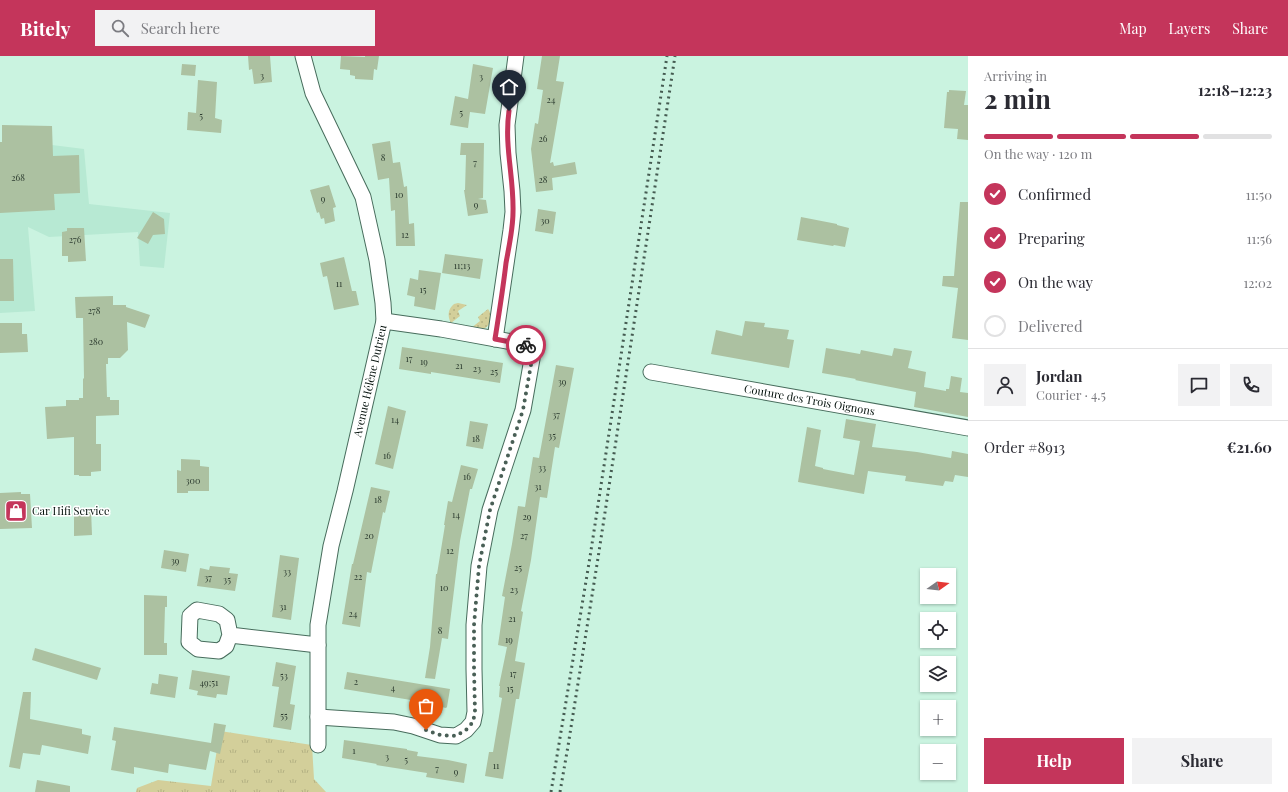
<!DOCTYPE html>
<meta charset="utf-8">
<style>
:root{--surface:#fff;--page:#f2f2f3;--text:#2b2b33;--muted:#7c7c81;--line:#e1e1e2;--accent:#c4355b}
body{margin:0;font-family:"Playfair Display",serif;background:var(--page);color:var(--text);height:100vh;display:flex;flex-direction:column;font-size:15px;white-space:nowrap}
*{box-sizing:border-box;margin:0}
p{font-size:13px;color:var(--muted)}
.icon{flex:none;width:22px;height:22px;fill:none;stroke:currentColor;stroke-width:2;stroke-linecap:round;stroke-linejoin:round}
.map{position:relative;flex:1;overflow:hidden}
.details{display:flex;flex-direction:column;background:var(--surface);width:320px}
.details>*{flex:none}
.needle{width:26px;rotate:76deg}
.fabs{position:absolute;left:920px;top:512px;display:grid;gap:8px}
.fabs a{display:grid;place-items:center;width:36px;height:36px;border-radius:0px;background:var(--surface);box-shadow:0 1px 3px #0004;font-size:20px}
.pin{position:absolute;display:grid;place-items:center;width:34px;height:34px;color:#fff;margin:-41px -17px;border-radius:50% 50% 50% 0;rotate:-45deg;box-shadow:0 0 4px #0007}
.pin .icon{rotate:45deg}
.courier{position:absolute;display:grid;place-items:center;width:40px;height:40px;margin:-20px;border:3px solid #c4355b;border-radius:50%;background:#fff;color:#222;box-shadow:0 1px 5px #0007}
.headline em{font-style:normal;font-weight:700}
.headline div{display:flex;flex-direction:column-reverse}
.headline{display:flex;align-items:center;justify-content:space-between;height:68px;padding:0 16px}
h1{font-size:26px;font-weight:700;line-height:30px}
.bar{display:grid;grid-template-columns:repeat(4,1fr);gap:6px 4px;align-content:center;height:48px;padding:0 16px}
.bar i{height:5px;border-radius:3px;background:var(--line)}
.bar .active{background:var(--accent)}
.bar p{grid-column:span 4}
.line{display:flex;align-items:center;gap:10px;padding:0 16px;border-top:1px solid var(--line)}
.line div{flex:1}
.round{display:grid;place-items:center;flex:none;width:42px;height:42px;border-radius:0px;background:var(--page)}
ol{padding:0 16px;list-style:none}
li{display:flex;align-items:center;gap:12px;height:44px}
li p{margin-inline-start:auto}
li .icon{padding:4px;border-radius:50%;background:var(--accent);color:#fff;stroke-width:4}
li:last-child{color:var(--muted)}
li i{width:22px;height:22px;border:2px solid var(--line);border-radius:50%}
.primary-button{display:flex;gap:8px;margin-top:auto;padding:8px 16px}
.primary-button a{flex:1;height:46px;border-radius:0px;background:var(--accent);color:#fff;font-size:16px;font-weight:700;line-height:46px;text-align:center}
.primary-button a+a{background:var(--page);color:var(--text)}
header{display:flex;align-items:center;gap:24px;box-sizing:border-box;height:56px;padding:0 20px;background:var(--accent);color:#fff}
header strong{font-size:19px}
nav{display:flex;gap:22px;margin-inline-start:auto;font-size:14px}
.search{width:280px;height:36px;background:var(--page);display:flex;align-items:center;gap:10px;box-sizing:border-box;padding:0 14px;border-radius:0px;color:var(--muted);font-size:15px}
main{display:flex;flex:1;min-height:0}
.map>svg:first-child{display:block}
.built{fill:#b7e9d3}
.grass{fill:url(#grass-dots)}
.park{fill:url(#park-tufts)}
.building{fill:#acc1a1}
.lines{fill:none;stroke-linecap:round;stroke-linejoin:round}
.minor-casing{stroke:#476c5c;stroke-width:17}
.minor{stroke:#fff;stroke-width:15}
.rail{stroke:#455b51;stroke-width:3;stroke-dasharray:2 4;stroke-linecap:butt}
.done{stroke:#495f56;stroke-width:4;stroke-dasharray:0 7.2}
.route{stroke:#c4355b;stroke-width:5}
.labels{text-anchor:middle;stroke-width:3;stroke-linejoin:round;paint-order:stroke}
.number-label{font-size:9px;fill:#2d3c30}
.street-label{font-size:11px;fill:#03100b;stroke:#fff}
.poi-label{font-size:11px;fill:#03100b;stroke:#fff;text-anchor:start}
</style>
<header>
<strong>Bitely</strong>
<div class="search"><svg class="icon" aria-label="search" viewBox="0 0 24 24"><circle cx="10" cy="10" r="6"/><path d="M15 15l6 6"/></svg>Search here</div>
<nav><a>Map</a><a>Layers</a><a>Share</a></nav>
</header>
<main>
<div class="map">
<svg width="968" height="736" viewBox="0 0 968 736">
<defs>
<pattern id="grass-dots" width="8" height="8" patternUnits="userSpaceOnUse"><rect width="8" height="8" fill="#d3cf9a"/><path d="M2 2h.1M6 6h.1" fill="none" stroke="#b4b183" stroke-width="1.8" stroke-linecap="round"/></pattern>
<pattern id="park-tufts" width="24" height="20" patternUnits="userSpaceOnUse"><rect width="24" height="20" fill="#d3cf9a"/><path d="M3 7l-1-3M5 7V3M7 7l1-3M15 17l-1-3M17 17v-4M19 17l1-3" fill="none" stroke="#b4b183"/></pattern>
</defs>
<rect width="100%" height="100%" fill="#caf3e0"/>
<path class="built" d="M0,86L52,89L84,93L89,148L170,157L164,212L140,210L138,176L49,181L28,171L35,255L0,257Z"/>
<g class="grass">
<path d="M458,247L467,249L458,255L460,260L451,267C447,260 448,253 454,248Z"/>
<path d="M488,253C493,259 491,273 481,273C478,274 474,272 471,272L480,265L478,261Z"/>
</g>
<path class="park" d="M220,675L312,689L314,723L326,736H136L137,732L158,724L211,730Z"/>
<g class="building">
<path d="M248,0H270L272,26L254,28L252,13L249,14Z"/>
<path d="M341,0L365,1V0H379L377,14L374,13L373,24L355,23V20L350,19V14L340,13Z"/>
<path d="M542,0H560L556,25L564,26L550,107L553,106L554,110L575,106L577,118L552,122L553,134L536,136L531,93L535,67L538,68L543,34L537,33Z"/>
<path d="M182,8L196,9L195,20L181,19Z"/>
<path d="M473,8L493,12L485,58L470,56L468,72L450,69L455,40L468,43Z"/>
<path d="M198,24L217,26L215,62L222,64L221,77L187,74L188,56L196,57Z"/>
<path d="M949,34L966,35L964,49H968V84L957,83L958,73L944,72L947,36H949Z"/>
<path d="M2,69L52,70L53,100L79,99L80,137L54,138L55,154L0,157V86H2Z"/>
<path d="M390,85L393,107L400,106L404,131L407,130L409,168L414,167L415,190H396L395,154L391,155L389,122L378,124L372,88Z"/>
<path d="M461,87H484L483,142L478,143L486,144L488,157L468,160L464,134H465L466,99H460Z"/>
<path d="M329,129L336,151L333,152L335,165L325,168L324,162L321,163L319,156L317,157L310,134Z"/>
<path d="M960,146H968V284L952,282L958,232L942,230L943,220H954Z"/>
<path d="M538,153L556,156L553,178L535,175Z"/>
<path d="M153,156L164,163L165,178L153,179L148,188L137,182Z"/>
<path d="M801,161L837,168V169L849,172L845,191L834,189L833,190L797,184Z"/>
<path d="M67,172H84L86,205L68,206V200H62V176L67,175Z"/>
<path d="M445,198L483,203L480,223L442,217Z"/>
<path d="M344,201L352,235H356L359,249L334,254L327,220L323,221L320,207Z"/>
<path d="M0,203H13L14,245H0Z"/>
<path d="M419,214L441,217L435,254L414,250L415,241L407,239L410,222L418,224Z"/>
<path d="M113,240V249H126V251L150,259L145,272L127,266L128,294L120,302H108V308H106L107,341H110V344H119V359L96,360V388H101V415L91,416V420H79V419H74V381L47,383L45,351L66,350V344H79V342H83V323L84,322L83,262H76L75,241Z"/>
<path d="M745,265L765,267L764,271L789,274L787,283L794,284L789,312L711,298L716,274L742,280Z"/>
<path d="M0,267H22V278H27L28,296L0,297Z"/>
<path d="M402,291L503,307L500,327L431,316V318L399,313Z"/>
<path d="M826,292L860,298L861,294L892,300L894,292L912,295L908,312L926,316L924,331L946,335V333H949L951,320L962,322L960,336L968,337V361L914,351L916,336L855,324L856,323L822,317Z"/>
<path d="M556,309L574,312L559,392L555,391L547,442L540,441L531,504L521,555L523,556L515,605L525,607L519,643H516L503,723L485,720L489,696H493L502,642L499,641L500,630H499L507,591L498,589L505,541L502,540L512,488L518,450L525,451L533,401L539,402Z"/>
<path d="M388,350L406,355L393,413L375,408Z"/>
<path d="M846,363L876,368L872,391L917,396L951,402L952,395L968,398V421L955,419L953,426L945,425L943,430L905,425L906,420L868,415L864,438L798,426L807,371L821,374L815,410L823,412V413L854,419L860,385L843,382Z"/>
<path d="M470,365L488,368L483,393L466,390Z"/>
<path d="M181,403L200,404V410L209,411V435H188V437H177V414L181,415Z"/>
<path d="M461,409L478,413L472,433H470L460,485L448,583L442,582L435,623L425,622L430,591L436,518H437L445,469H444L448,445L452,446Z"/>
<path d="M371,431L390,435L385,457L383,456L371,517L367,516L360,571L342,568L352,508H353Z"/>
<path d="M21,436V438H30L32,472L0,473V437Z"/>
<path d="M74,453H91L92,479L74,480Z"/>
<path d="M164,494L189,498L186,516L161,512Z"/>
<path d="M280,499L299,502L291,564L272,561Z"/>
<path d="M210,510L230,512L229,517L238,518L235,535L197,530L200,512L209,514Z"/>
<path d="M144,539L167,540V551H165L164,587H167V599H144Z"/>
<path d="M35,592L101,612L97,624L32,604Z"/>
<path d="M276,606L296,610L290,648L295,649L291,674L273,671L279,631L272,630Z"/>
<path d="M192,614L230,620L227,639L217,638L216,642L197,639L198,635L189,633Z"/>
<path d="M347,616L450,633L447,651L446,652L437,650L423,646L344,633Z"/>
<path d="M159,618L178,621L175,642L150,638L152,627L158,628Z"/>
<path d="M23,636H31L30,663L82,673V678L91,680L88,698L42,689L40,699L23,697L20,713L9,711Z"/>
<path d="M214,667L226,669L220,698L210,695L206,714L169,708L168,717L134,711V718L111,714L116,685L112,684L114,671L211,687Z"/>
<path d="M344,684L407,693V694L418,696L417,700L448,704L467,708L464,727L426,721L427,717L376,709L377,708L342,702Z"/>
<path d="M37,724L70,730V736H35Z"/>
</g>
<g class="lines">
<g class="minor-casing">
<g id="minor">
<path d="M303,0L313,37L363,141L377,204L383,247L384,265L345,435L331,490L318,569V689"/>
<path d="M495,283L511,174L513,156L512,135L508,97L507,69L516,0"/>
<path id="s1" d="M651,316L968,372"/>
<path d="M230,579L226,590L219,595L198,593L189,586L190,560L197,554L219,558L227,564L230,579L318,589"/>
<path d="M318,661L394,666L413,670L440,679L456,680L466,674L473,666L475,656L474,613V569L479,510L490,454L523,354L532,303V292L523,288L441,273L384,265"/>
</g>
</g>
<use href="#minor" class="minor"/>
<g class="rail">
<path d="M551,736L590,501L667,0"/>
<path d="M560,736L568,690L598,502L675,0"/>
</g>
</g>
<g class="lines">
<path class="done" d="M426,674L440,679L456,680L466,674L473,666L475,656L474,613V569L479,510L490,454L523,354L532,303V292L526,289"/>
<path class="route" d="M509,55C504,90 514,121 513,156C513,173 509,190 506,207C503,233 499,258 495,283L526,289"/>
</g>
<defs>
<g id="shop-square" transform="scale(1.15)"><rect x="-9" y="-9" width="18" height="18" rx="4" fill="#c4355b" stroke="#fff"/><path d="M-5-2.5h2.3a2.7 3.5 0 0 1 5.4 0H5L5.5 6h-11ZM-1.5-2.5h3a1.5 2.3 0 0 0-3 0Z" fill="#fff"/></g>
</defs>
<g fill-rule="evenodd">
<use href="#shop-square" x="16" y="455"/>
</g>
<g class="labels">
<g class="number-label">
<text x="262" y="23">3</text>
<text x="481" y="24">3</text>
<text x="551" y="47">24</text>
<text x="461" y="60">5</text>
<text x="201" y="63">5</text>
<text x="543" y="86">26</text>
<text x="383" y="105">8</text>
<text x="475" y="110">7</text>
<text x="18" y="125">268</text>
<text x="543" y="127">28</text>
<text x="399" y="142">10</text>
<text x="323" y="146">9</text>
<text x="476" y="152">9</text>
<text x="545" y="168">30</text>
<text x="405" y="182">12</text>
<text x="75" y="187">276</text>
<text x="462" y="213">11;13</text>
<text x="339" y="231">11</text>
<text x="423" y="237">15</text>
<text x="94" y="258">278</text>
<text x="96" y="289">280</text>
<text x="409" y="306">17</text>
<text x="424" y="309">19</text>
<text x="459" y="313">21</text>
<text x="477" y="316">23</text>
<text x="494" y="319">25</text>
<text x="562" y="329">39</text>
<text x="556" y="362">37</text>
<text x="395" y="367">14</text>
<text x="552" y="383">35</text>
<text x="476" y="386">18</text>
<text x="387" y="403">16</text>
<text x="542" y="415">33</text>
<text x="467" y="424">16</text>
<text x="193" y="428">300</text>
<text x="538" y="434">31</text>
<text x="378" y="447">18</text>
<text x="456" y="462">14</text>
<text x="527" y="464">29</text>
<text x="369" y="483">20</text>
<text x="524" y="483">27</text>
<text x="450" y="498">12</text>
<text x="175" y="508">39</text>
<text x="518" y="515">25</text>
<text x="287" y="519">33</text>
<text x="358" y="524">22</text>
<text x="208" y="525">37</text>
<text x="227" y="527">35</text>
<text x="444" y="535">10</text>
<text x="514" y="537">23</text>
<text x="283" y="554">31</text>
<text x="353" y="561">24</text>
<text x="512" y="566">21</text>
<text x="440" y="578">8</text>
<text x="509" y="587">19</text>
<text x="513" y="621">17</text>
<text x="284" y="623">53</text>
<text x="356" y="629">2</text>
<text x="209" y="630">49;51</text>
<text x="393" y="635">4</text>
<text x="510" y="636">15</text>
<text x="284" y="663">55</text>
<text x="354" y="698">1</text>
<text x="387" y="704">3</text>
<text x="406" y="707">5</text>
<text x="496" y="713">11</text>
<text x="437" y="716">7</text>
<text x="456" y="719">9</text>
</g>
<g class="street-label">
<text transform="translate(370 325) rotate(-77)" y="4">Avenue Hélène Dutrieu</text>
<text dy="4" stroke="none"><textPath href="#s1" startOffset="161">Couture des Trois Oignons</textPath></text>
</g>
<g class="poi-label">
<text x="32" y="459">Car Hifi Service</text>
</g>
</g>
</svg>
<div class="fabs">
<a><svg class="needle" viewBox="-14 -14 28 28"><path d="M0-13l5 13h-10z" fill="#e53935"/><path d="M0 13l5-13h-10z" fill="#7c7c81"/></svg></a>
<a><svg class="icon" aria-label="locate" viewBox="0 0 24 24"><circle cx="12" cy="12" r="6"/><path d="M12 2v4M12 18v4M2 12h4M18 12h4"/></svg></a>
<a><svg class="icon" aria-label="layers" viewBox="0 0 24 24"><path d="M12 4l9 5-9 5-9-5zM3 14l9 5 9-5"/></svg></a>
<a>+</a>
<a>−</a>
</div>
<div class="pin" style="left:426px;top:674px;background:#ea580c"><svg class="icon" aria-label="bag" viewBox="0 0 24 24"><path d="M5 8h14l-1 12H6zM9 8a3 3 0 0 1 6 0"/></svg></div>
<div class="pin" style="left:509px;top:55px;background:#1f2937"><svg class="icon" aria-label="home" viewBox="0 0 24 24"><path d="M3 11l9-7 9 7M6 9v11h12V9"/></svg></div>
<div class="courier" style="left:526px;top:289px"><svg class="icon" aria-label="bike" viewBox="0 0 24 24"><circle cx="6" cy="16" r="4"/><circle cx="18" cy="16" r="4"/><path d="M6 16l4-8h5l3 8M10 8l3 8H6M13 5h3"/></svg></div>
</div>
<section class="details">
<div class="headline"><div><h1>2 min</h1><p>Arriving in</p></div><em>12:18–12:23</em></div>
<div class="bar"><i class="active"></i><i class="active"></i><i class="active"></i><i></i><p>On the way · 120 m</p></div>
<ol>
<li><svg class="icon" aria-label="check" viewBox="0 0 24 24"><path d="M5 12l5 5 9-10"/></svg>Confirmed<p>11:50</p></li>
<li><svg class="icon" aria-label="check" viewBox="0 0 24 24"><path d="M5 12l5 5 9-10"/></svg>Preparing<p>11:56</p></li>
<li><svg class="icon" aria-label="check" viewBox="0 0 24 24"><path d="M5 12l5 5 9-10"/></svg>On the way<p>12:02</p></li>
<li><i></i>Delivered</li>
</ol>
<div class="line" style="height:72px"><a class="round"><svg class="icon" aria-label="person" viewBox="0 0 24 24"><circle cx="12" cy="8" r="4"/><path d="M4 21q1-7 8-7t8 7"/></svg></a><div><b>Jordan</b><p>Courier · 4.5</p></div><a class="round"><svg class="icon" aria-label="chat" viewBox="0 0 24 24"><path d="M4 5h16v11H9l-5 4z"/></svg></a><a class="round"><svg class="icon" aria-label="phone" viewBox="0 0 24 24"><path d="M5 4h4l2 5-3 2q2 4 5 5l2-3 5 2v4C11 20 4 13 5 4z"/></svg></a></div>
<div class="line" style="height:52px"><div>Order #8913</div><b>€21.60</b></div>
<div class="primary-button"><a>Help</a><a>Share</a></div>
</section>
</main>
